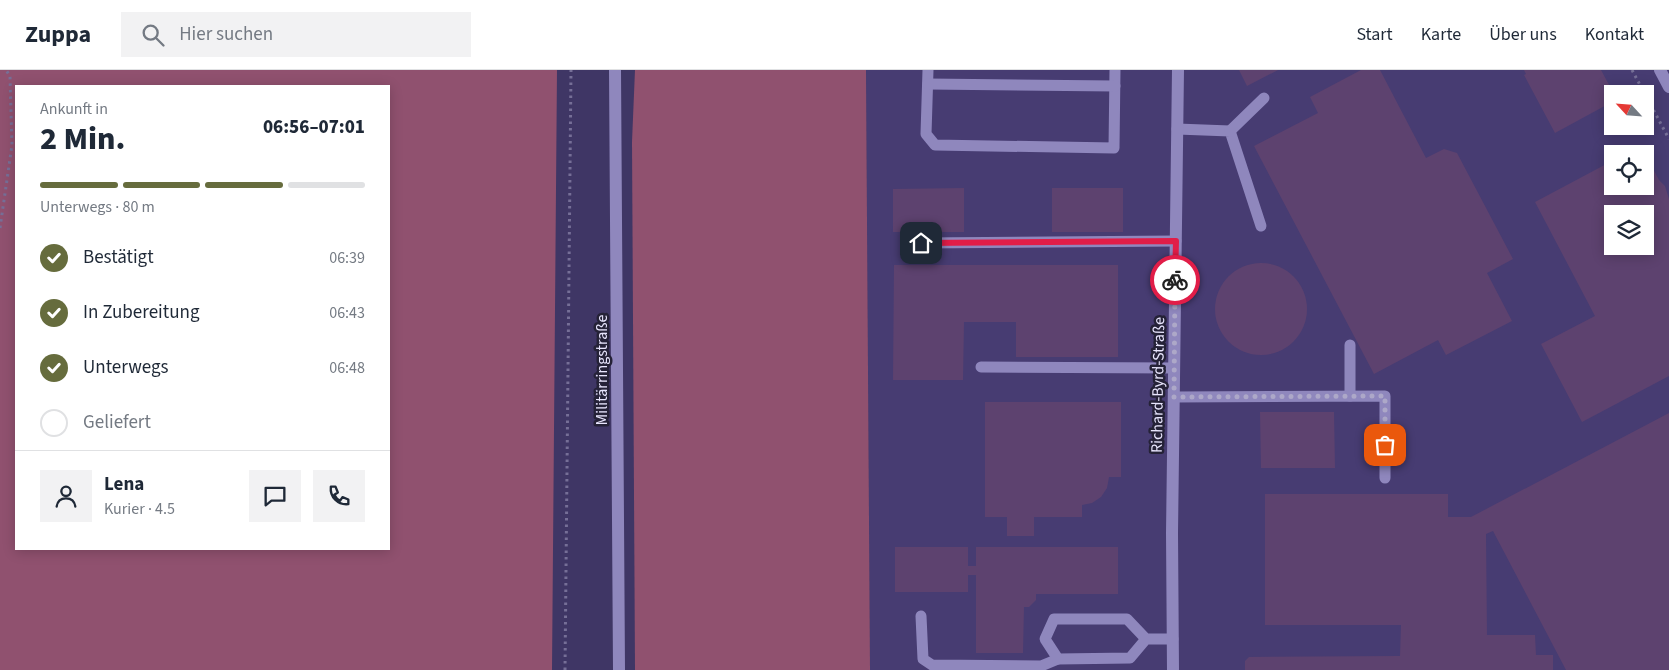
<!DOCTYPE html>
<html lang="de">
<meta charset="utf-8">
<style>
:root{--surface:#fff;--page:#f2f2f3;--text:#1f2937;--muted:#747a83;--line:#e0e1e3;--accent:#666c3d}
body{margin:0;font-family:"Source Sans 3",sans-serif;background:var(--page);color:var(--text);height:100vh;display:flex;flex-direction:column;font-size:19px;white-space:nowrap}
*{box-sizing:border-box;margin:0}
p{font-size:16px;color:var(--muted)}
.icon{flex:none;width:28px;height:28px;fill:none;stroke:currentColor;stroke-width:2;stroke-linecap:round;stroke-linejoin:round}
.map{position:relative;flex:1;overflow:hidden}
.details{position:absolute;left:15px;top:15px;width:375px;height:465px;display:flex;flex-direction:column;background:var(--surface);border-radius:0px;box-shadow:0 2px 12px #0003}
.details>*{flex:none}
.needle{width:32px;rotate:296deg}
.fabs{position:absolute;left:1604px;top:15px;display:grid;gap:10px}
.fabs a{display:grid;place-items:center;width:50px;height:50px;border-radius:0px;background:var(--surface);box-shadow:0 2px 12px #0003;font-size:25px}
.pin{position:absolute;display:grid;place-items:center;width:42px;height:42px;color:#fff;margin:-21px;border-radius:10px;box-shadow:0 2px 8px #0006}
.courier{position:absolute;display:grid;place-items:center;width:50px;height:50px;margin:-25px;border:4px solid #e11d48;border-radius:50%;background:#fff;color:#222;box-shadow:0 1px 6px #0007}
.summary em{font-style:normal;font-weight:800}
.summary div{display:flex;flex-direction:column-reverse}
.summary{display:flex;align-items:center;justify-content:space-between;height:85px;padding:0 25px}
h1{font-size:32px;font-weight:800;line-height:38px}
.bar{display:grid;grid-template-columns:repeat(4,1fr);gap:8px 5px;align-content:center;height:60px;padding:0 25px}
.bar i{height:6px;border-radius:4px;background:var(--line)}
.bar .current{background:var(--accent)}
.bar p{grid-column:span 4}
.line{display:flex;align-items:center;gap:12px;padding:0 25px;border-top:1px solid var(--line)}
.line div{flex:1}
.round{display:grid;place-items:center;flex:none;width:52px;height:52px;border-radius:0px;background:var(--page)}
ol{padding:0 25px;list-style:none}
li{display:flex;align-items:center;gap:15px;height:55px}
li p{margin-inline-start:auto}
li .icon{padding:5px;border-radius:50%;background:var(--accent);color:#fff;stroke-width:4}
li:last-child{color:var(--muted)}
li i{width:28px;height:28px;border:2px solid var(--line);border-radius:50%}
header{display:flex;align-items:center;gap:30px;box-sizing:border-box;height:70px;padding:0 25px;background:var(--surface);border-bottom:1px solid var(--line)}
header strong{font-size:24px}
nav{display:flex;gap:28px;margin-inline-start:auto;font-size:18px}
.search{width:350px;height:45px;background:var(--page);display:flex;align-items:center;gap:12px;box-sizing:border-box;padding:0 18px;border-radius:0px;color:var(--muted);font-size:19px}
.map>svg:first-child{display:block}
.built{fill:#473c72;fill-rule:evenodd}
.green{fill:#90516f;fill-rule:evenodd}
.building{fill:#5d426f;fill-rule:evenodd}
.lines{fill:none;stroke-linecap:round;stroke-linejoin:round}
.path{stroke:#766f97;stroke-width:3;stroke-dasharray:2.5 4;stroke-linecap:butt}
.lane{stroke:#8f87bd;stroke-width:11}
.street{stroke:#8f87bd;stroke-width:12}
.secondary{stroke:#8f87bd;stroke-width:12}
.done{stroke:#ada8c8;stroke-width:5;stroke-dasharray:0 9}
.route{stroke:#e11d48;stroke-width:6}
.labels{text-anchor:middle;stroke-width:5;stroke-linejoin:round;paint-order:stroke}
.street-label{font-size:16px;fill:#e8e5fd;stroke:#252237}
</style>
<header>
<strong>Zuppa</strong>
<div class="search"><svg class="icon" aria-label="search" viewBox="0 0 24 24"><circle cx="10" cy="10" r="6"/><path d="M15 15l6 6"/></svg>Hier suchen</div>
<nav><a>Start</a><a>Karte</a><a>Über uns</a><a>Kontakt</a></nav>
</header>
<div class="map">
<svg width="1669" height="600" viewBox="0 0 1669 600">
<rect width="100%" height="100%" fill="#3f3665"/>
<path class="built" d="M866,0H1669V600H870ZM1612,24H1645V56H1612ZM1612,84H1645V116H1612ZM1612,144H1645V176H1612Z"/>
<g class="green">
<path d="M0,0H557L552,600H0ZM16,16H389V479H16Z"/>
<path d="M635,0H866L870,600H635L632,72Z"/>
</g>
<g class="building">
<path d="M1239,0H1278L1247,16Z"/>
<path d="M1361,0H1380L1426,88L1444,79L1457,83L1513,189L1487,203L1512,251L1446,285L1438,270L1374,304L1254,76L1318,43L1310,27Z"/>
<path d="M1524,0H1601L1614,24H1612V32L1555,63L1524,5L1526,4Z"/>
<path d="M1641,76L1659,110L1665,116L1669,129V306L1582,352L1541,274L1595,246L1535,132L1612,91V116H1645V84H1626ZM1612,144H1645V176H1612Z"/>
<path d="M964,118V162H893V119Z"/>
<rect x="1052" y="118" width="71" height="44"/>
<circle cx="1261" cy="239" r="46"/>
<path d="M894,195H1118V287H1016V252H964L963,310H893Z"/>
<path d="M985,332H1121V407H1109L1107,418L1101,427L1092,433L1082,435V447H1034V466H1007V447H985Z"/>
<path d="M1260,342H1334L1335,398H1261Z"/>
<path d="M1669,343V600H1566L1493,461L1486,464L1487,565H1535L1536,585H1553V600H1245V591L1249,587L1400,586L1401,555H1265V424H1448V447H1471Z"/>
<path d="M895,477H968V496H976V477H1118V524H1036V530L1029,537H1024L1023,583H976V505H968V522H895Z"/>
</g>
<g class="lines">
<g class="path">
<path d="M1632,0L1669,69"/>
<path d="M0,158L12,75L10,6L6,0"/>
<path d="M565,600L571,0"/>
</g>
<g class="lane">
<path d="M928,0L926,64L935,75L1114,78L1115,0"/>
<path d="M928,14L1115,16"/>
<path d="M1177,59L1230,61L1261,156"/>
<path d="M1230,61L1264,28"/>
<path d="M921,173L1176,171"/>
<path d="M1350,275V326"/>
<path d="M981,297L1174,298"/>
<path d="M1174,327L1385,326V408"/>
<path d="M921,546L923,589L932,595L1041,596L1058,589"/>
<path d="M1146,569L1130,588L1058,589L1045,569L1054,549H1127L1146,569H1173"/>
</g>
<path class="street" d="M1173,600L1172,463L1178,0"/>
<g class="secondary">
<path d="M615,0L619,600"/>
<path d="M1660,0L1669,17"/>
</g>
</g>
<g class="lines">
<path class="done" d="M1175,210L1174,327L1385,326V375"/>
<path class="route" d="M921,173L1176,171L1175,210"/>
</g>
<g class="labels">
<g class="street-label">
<text transform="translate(601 300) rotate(-90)" y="6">Militärringstraße</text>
<text transform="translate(1157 315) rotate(-89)" y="6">Richard-Byrd-Straße</text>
</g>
</g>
</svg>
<div class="fabs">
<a><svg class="needle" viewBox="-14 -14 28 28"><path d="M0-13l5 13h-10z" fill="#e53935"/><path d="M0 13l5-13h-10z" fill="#747a83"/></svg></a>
<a><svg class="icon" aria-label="locate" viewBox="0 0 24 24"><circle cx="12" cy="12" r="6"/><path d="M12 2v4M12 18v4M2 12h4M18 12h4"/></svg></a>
<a><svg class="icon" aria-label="layers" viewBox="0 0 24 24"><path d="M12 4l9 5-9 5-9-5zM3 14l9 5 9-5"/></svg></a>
</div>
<div class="pin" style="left:1385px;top:375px;background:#ea580c"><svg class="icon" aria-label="bag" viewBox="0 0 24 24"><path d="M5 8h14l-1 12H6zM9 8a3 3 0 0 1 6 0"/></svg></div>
<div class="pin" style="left:921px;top:173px;background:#1f2937"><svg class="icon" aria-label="home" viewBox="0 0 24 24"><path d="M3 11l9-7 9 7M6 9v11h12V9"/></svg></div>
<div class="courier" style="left:1175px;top:210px"><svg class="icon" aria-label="bike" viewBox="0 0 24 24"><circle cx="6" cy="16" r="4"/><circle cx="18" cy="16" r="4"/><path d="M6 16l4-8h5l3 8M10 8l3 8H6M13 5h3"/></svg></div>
<section class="details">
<div class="summary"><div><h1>2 Min.</h1><p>Ankunft in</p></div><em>06:56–07:01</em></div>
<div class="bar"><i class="current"></i><i class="current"></i><i class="current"></i><i></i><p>Unterwegs · 80 m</p></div>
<ol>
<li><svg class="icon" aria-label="check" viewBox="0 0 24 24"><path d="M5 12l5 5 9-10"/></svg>Bestätigt<p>06:39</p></li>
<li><svg class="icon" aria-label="check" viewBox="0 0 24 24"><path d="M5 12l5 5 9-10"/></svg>In Zubereitung<p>06:43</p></li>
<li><svg class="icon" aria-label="check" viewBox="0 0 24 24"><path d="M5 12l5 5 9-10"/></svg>Unterwegs<p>06:48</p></li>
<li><i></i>Geliefert</li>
</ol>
<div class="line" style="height:90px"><a class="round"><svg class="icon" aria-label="person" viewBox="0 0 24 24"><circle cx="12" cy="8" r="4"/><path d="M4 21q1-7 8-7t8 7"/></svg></a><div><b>Lena</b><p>Kurier · 4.5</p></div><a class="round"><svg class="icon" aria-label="chat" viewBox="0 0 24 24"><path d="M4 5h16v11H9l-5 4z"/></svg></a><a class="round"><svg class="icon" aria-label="phone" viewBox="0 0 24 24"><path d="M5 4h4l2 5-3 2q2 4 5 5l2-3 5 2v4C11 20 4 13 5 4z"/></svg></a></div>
</section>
</div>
